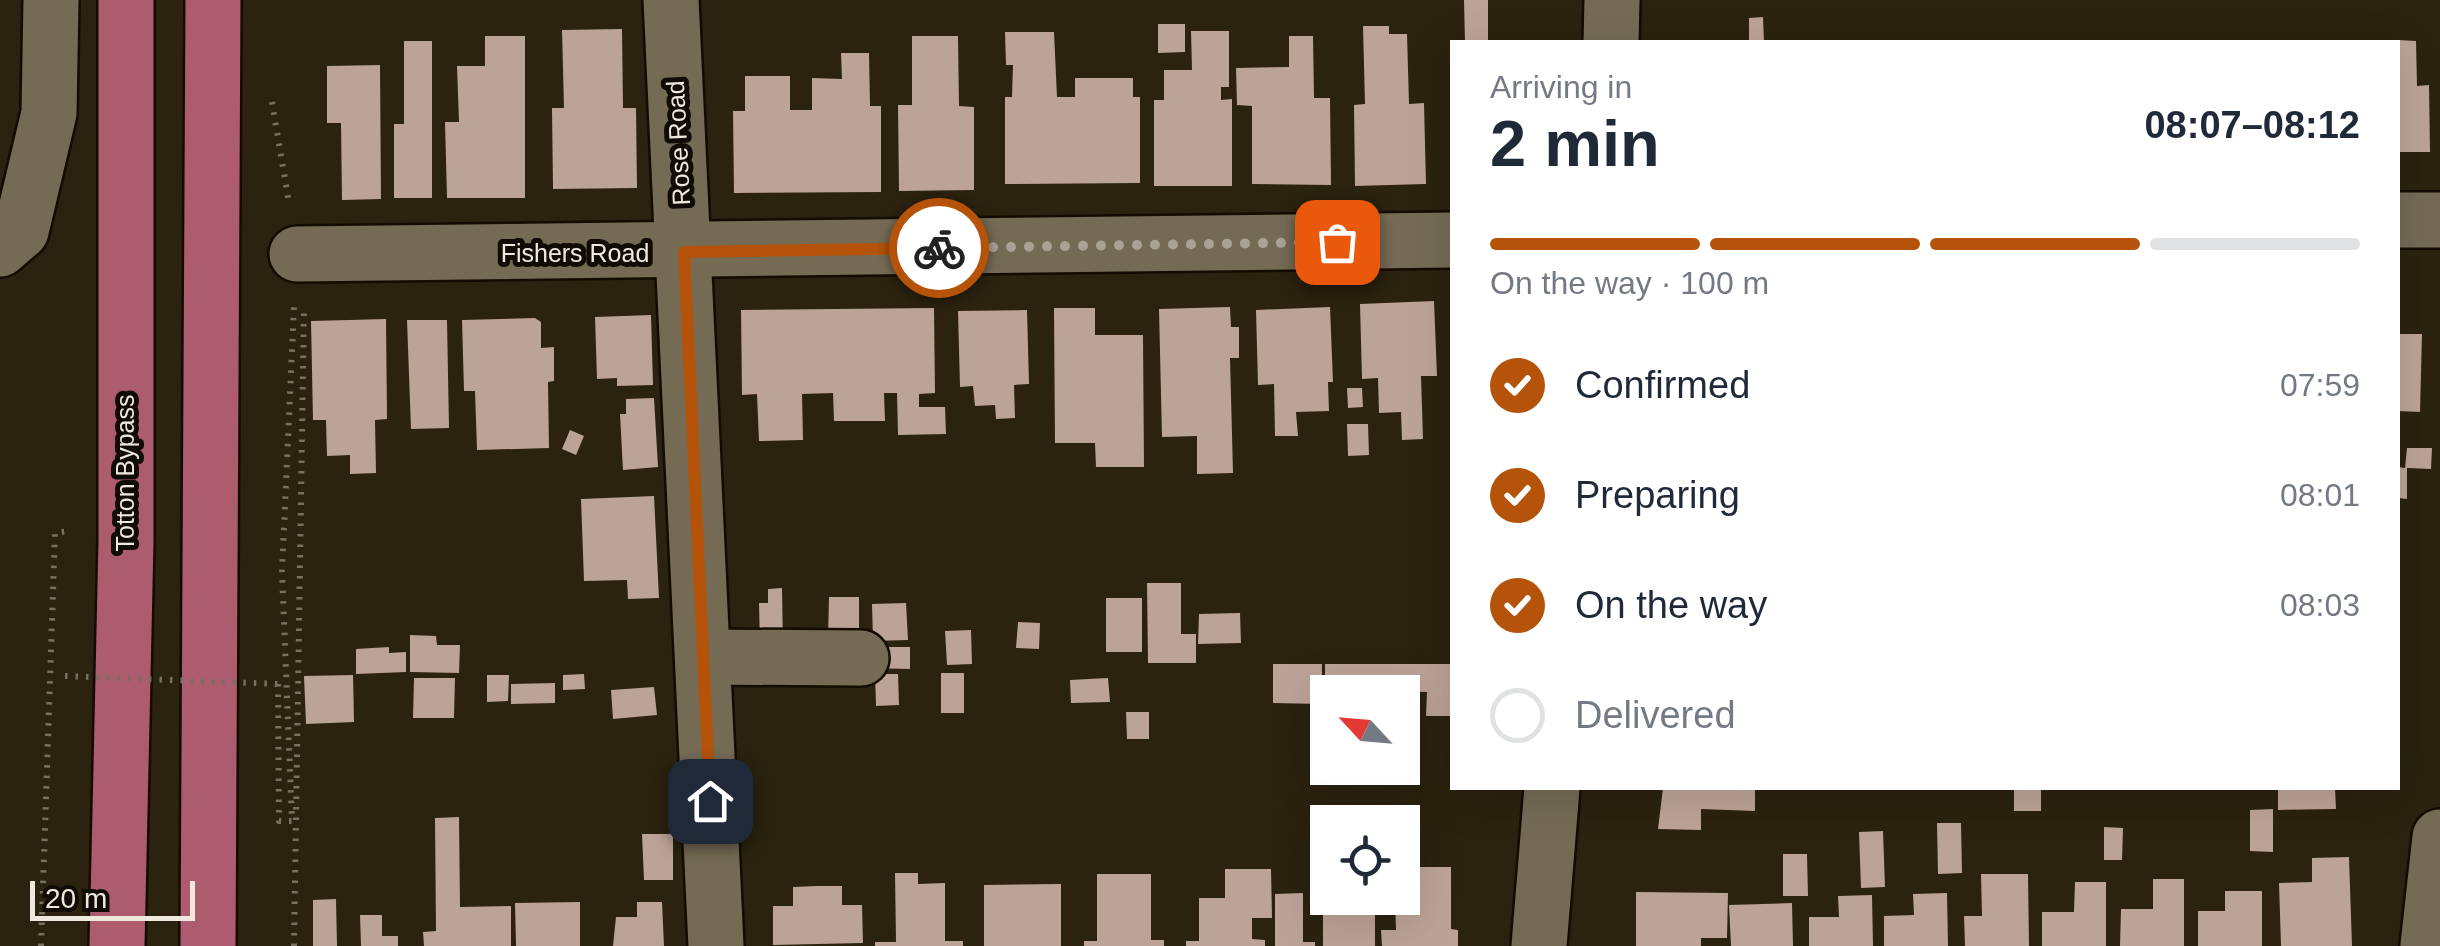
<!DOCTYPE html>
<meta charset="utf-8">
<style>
:root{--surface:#fff;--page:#f2f2f3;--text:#1f2937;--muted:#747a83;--line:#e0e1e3;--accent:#b45309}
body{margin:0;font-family:Arial,sans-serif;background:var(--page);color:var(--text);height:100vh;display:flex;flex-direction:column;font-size:38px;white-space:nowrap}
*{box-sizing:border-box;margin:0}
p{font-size:32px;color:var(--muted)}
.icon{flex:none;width:55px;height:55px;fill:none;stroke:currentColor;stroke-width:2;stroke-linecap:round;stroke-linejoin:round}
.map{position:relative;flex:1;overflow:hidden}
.details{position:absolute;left:1450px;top:40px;width:950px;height:750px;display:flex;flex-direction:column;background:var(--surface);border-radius:0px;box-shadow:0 10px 40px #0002}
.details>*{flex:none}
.needle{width:65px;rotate:296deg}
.tools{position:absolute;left:1310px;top:675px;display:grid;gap:20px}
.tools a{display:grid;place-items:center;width:110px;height:110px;border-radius:0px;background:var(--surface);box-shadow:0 10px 40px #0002;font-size:50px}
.scale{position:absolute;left:30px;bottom:25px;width:165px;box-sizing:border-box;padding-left:10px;border:5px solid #efe9dd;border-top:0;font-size:28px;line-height:35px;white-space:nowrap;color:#efe9dd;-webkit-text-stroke:8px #100c05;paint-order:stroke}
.pin{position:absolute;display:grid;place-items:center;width:85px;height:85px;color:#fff;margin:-42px;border-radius:20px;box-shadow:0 5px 15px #0006}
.courier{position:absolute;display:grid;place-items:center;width:100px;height:100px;margin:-50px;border:8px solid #b45309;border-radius:50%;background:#fff;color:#222;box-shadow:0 2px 12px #0007}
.head em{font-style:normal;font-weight:600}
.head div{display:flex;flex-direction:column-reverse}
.head{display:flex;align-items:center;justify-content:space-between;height:170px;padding:0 40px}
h1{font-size:65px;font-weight:600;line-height:75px}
.bar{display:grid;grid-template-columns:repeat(4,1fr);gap:15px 10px;align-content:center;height:120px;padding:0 40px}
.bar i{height:12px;border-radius:8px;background:var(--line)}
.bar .selected{background:var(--accent)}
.bar p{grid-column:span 4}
ol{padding:0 40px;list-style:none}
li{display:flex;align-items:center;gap:30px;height:110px}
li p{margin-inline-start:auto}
li .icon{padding:10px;border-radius:50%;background:var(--accent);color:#fff;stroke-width:4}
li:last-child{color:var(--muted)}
li i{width:55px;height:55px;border:5px solid var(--line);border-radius:50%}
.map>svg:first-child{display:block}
.building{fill:#bca397}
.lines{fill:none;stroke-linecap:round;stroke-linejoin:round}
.minor-casing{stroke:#140c00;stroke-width:60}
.major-casing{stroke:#140c00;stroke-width:60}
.path{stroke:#787060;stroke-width:6;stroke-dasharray:2.5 8;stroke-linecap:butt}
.minor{stroke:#756b55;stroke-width:55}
.major{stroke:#ad5b6f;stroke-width:55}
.path-bridge{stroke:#787060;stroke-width:6;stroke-dasharray:2.5 8;stroke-linecap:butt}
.done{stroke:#aaa395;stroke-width:10;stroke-dasharray:0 18}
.route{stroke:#b45309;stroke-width:12}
.labels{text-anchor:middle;stroke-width:10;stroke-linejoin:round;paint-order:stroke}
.street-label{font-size:25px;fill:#efe9dd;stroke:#100c05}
</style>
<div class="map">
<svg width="2440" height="946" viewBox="0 0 2440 946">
<rect width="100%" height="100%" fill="#2b220f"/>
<g class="building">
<path d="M1464,0H1488V42H1465Z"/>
<path d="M1763,17L1764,42H1749V18Z"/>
<path d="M1158,24H1185V52L1158,53Z"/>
<path d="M1363,26H1389V34H1407L1409,104L1424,103L1426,184L1355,186L1354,105L1365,104Z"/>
<path d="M622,29L623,108H636L637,188L553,189L552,108H564L562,30Z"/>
<path d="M1191,31H1229V87H1221V100L1232,99V186H1154V100H1164V70H1192Z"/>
<path d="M1005,32H1054L1057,97H1075V78H1133V97H1140V183L1005,184V97H1012L1013,65H1006Z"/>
<path d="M485,36H525V198H447L445,122H459L457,66H485Z"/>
<path d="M912,36H958L959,106L974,107V190L899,191L898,105H912Z"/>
<path d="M1289,36H1313L1314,98H1330L1331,185L1252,184V106L1237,105L1236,68L1289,67Z"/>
<path d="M2398,40L2416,41L2417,86L2429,85L2430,152H2398Z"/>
<path d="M404,41H432V198H394V124H404Z"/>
<path d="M841,53H869L870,106H881V192L734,193L733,111H745V76H790V110H812V78L842,79Z"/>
<path d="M380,65L381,199L342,200L341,123H327V66Z"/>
<path d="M1434,301L1437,376H1421L1423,439L1402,440L1401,412L1379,413L1378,378L1362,379L1360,304Z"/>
<path d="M1230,307L1231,327H1239V358H1230L1233,473L1197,474V436L1162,437L1159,309Z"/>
<path d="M1330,307L1333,382H1328L1329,411L1296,412L1298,436H1275L1274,384L1258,385L1256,310Z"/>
<path d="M934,308L935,393L919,394V407H945L946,434L898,435L897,393H884L885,421H834L833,393L802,394L803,440L759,441L757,394L742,395L741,310Z"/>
<path d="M1054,308H1095V335H1143L1144,467H1096L1095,443H1055Z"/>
<path d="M1027,310L1029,384L1014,385L1015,418L996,419L995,405L975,406L973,386L960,387L958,311Z"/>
<path d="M651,315L653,385L617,386V378L597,379L595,317Z"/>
<path d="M535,318L541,322V348L554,347V381L548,382L549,448L477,450L475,391H464L462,320Z"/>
<path d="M386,319L387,419L375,420L376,473L350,474V455L327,456L326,420H313L311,321Z"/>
<path d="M407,320H447L449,428L411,429Z"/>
<path d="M2398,334H2422L2420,412L2398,411Z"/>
<path d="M1347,388H1362L1363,407L1348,408Z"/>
<path d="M654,398L658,467L623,470L620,414H626V399Z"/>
<path d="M1347,424H1368L1369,455L1348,456Z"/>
<path d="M570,430L584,436L576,455L562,449Z"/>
<path d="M2407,448H2432L2431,469L2407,468V499L2398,498V467L2405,468Z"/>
<path d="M654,496L659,598L628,599L627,580L584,581L581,499Z"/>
<path d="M1147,583H1181V634H1196V663H1148Z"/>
<path d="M782,588L783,646H760L759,603H768V589Z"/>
<path d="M829,597H859V639H828Z"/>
<rect x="1106" y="598" width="36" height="54"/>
<path d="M906,603L908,640L873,641L872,604Z"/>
<path d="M1240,613L1241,643L1198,644L1199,614Z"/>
<path d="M1018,622L1040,623L1039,649L1016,648Z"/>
<path d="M971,630L972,664L947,665L945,631Z"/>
<path d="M410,635L436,636L437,645H460L459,673L410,672Z"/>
<path d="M389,647V653L406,652V672L356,674V649Z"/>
<path d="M868,647H910V669L867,668Z"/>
<path d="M1273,664H1322V704L1273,703Z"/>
<path d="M1325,664H1452V716H1426L1427,692L1325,690Z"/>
<rect x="941" y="673" width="23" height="40"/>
<path d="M584,674L585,689L563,690V675Z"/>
<path d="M875,674H898L899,705L876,706Z"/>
<path d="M353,675L354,722L306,724L304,676Z"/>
<path d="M487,675H509L508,701L487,702Z"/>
<path d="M414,678H455L454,718H413Z"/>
<path d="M1108,678L1110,702L1071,703L1070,680Z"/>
<path d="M555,683V703L511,704V684Z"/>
<path d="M654,687L657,715L613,719L611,690Z"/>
<path d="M1126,712H1149V739H1127Z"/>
<path d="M1663,788H1755V811L1701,809V830L1658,829Z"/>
<rect x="2014" y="788" width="27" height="23"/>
<path d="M2278,788H2335L2336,809L2278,810Z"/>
<path d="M2273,809V852L2250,851V810Z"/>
<path d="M459,817L460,907L511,906V946H424L423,932L436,931L435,818Z"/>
<path d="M1937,823H1961L1962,873L1938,874Z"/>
<path d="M2104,827L2123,828L2122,860H2104Z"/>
<path d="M1883,831L1885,887L1861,888L1859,832Z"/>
<path d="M642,834H673V880H644Z"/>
<path d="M1783,854H1807L1808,896H1783Z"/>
<path d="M2349,857L2352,946H2281L2279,883L2312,882V858Z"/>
<path d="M1419,867H1451V929L1458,930V946H1382L1381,930H1396L1395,898H1402V873H1419Z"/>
<path d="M1225,869H1271L1272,918H1252V939L1265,940V946H1186V941H1199V898H1225Z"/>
<path d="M1323,871H1328V898H1375V946H1323Z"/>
<path d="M895,873H918V884L945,883V941H963V946H875V942H896Z"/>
<path d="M1097,874H1151V940H1164V946H1084V941H1097Z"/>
<path d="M1981,874H2028L2029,946H1965L1964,916H1982Z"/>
<path d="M2153,879H2184V946H2120L2121,909H2153Z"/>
<path d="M2075,882H2106V946H2042V912H2074Z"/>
<path d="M1061,884V946H984V885Z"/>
<path d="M817,886H842V905H862L863,943L773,945V906H793V887Z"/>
<path d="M2225,891H2262V946H2198V911H2225Z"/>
<path d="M1636,892L1728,893L1727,938H1701V946H1636Z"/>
<path d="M1303,893V942H1315V946H1275V894Z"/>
<path d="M1947,893L1948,946H1884V916L1914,915L1913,894Z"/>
<path d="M1872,895L1873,946H1809V917H1839L1838,896Z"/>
<path d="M336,899L337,946H313V900Z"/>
<path d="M580,902V946H516L515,903Z"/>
<path d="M637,902H662L664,946H613L616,917H637Z"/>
<path d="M1792,903L1793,946H1731L1729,905Z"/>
<path d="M360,915H382V936H398V946H361Z"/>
</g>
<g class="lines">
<g class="minor-casing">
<g id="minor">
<path d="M671,0L716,946"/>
<path d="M1611,42L1612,0"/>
<path d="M2398,220H2440"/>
<path d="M0,249L21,231L49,113L51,0"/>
<path d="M297,254L1452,240"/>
<path d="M703,657L861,658"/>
<path d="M1539,946L1552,788"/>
<path d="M2428,946L2440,837"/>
</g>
</g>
<g class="major-casing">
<g id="major">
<path d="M117,946L126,541V0"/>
<path d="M208,946L213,0"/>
</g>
</g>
<g class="path">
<path d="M272,102L289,203"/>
<path d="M278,684L279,821H292L282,572L294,306"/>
<path d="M41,946L55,533L68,531V535"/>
<path d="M294,946L304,307"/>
</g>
<use href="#minor" class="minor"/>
<use href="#major" class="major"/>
<path class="path-bridge" d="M65,676L278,684"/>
</g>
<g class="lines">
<path class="done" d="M939,248L1337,242"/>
<path class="route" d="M710,801L684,252L939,248"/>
</g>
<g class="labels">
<g class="street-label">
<text transform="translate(678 143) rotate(-93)" y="9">Rose Road</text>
<text x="575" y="262">Fishers Road</text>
<text transform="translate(125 473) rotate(-90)" y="9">Totton Bypass</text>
</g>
</g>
</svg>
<div class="tools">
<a><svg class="needle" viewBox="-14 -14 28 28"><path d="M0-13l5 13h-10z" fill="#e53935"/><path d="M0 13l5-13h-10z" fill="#747a83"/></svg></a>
<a><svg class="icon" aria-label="locate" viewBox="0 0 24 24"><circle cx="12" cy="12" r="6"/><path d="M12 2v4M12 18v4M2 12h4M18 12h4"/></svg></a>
</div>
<div class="scale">20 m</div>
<div class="pin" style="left:1337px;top:242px;background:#ea580c"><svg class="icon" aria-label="bag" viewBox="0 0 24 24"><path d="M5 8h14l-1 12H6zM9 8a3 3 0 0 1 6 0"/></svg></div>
<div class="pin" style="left:710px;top:801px;background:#1f2937"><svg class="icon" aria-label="home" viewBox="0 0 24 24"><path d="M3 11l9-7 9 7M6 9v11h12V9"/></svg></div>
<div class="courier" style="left:939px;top:248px"><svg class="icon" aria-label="bike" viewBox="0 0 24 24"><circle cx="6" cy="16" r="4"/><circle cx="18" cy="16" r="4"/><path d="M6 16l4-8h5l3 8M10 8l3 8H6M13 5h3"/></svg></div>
<section class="details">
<div class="head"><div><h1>2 min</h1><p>Arriving in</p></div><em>08:07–08:12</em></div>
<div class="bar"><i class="selected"></i><i class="selected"></i><i class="selected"></i><i></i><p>On the way · 100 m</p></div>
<ol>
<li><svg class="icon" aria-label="check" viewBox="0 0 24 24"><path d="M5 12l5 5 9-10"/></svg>Confirmed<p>07:59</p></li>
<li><svg class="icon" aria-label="check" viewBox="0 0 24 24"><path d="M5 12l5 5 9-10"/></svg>Preparing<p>08:01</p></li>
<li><svg class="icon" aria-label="check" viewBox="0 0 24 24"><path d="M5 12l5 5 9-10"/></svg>On the way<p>08:03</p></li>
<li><i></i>Delivered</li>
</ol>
</section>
</div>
